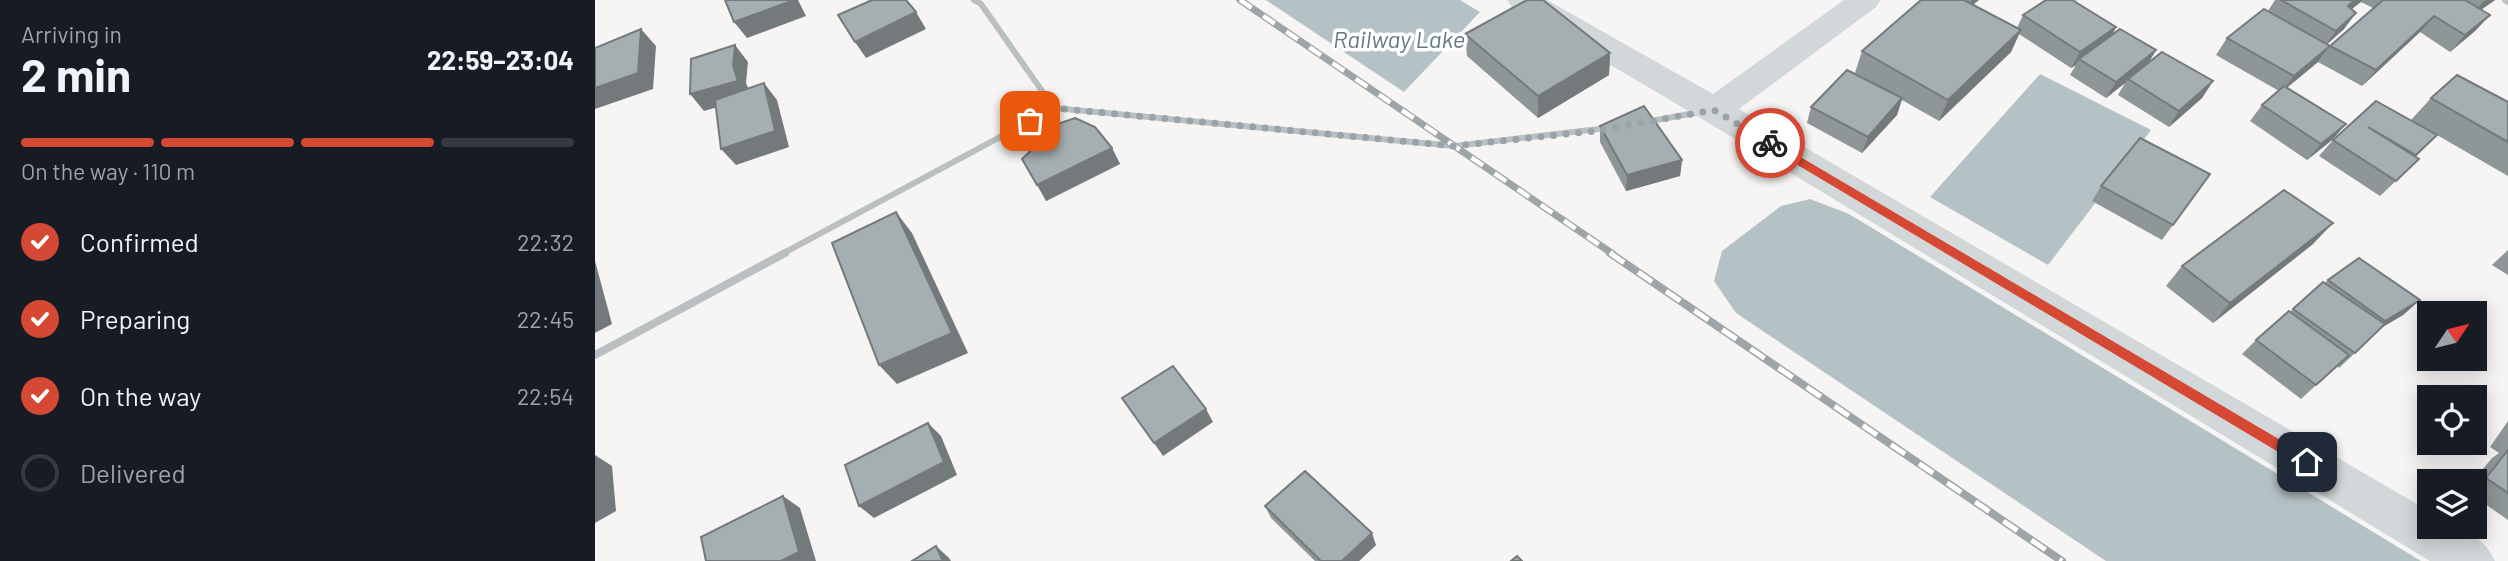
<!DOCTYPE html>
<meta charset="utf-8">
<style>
:root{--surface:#171b24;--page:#242831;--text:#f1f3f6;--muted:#9ea1a6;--line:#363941;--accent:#d44834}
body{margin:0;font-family:Barlow,sans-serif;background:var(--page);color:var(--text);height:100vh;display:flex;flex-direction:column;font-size:26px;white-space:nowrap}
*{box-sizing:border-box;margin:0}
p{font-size:23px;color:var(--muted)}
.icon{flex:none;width:38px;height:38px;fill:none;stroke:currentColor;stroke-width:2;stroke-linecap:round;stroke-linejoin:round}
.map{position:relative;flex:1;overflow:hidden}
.sheet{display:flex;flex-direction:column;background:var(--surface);width:595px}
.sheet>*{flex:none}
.needle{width:46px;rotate:55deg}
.tools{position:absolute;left:1822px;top:301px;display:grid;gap:14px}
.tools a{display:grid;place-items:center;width:70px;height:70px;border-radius:0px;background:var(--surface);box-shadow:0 4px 18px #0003;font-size:35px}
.pin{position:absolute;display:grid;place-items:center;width:60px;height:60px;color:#fff;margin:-30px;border-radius:14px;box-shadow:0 4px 10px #0006}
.courier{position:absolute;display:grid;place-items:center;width:70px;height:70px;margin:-35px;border:5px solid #d44834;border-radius:50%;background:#fff;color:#222;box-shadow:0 2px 9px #0007}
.overview em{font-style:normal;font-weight:700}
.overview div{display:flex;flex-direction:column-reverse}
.overview{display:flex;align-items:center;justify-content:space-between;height:119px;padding:0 21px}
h1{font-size:46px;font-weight:700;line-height:52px}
.bar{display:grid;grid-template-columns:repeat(4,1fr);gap:10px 7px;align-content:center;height:84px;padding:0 21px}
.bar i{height:9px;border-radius:5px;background:var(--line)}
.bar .selected{background:var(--accent)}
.bar p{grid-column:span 4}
ol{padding:0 21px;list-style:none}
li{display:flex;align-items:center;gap:21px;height:77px}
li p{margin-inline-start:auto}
li .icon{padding:7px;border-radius:50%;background:var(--accent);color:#fff;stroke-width:4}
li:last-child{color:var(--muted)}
li i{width:38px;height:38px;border:4px solid var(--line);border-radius:50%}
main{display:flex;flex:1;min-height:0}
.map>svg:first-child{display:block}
.water{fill:#b5c2c5}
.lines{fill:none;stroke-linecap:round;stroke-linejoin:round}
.street-far1{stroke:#bac0c2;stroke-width:6}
.street{stroke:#bac0c2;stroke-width:8}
.secondary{fill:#d2d8d9;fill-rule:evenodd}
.rail-far1-casing{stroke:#9da5a8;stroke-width:7}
.rail-casing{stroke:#9da5a8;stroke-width:8}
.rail-far1{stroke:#fff;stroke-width:4.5;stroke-dasharray:14;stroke-linecap:butt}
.rail{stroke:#fff;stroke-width:5;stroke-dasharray:17;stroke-linecap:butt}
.wall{fill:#8e9698}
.shaded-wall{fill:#747a7c}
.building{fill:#a5aeb1;stroke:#747a7c;stroke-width:2}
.route{fill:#d44834}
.done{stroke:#99a4a9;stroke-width:7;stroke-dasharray:0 12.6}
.labels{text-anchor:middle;stroke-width:7;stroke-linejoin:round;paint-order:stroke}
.water-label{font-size:24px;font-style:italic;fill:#637a7e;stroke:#fff}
</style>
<main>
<section class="sheet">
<div class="overview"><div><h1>2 min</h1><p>Arriving in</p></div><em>22:59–23:04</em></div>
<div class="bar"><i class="selected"></i><i class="selected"></i><i class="selected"></i><i></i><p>On the way · 110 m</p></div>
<ol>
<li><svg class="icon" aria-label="check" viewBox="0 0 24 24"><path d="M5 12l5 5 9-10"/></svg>Confirmed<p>22:32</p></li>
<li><svg class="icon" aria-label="check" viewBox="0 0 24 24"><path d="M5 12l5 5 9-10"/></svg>Preparing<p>22:45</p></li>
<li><svg class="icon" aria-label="check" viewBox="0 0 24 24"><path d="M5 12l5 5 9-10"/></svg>On the way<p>22:54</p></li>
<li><i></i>Delivered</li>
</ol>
</section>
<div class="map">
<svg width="1913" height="561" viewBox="0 0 1913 561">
<rect width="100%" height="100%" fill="#f6f5f3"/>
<g class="water">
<path d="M671,0H865L885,12L809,92Z"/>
<path d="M1445,74L1556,130L1453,265L1335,197Z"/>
<path d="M1215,199L1254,214L1826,561H1511L1141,313L1119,281L1127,251L1186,206Z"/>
</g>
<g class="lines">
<g class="street-far1">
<path d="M379,0L386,4L459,108"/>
<path d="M1910,0L1913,2"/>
<path d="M1051,122L1105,112"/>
<path d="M187,254L459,108L859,146L1012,128"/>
</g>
<path class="street" d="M0,355L190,253"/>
<path class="secondary" d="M912,0H952L1118,94L1249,0H1286L1281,7L1144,109L1834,511V527C1863,527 1887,532 1900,561H1835L1107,119L917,7Z"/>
<g class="rail-far1-casing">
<path id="rail-far1" d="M645,0L1018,254"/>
</g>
<g class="rail-casing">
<path id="rail" d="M1015,253L1467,561"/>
</g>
<use href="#rail-far1" class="rail-far1"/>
<use href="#rail" class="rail"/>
</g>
<g class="wall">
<path d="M1326,0H1384L1378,5L1422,28L1428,15L1483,0L1480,2L1521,27L1518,34L1561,50L1554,62L1618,81L1607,98L1574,127L1523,95L1530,83L1511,98L1475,75L1481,65L1476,68L1424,34L1416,52L1344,121L1307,100L1302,115L1267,153L1212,123L1216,107L1281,85L1260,73L1267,51Z"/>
<path d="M1680,0H1900L1886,10L1895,15L1880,31L1855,52L1825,32L1767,86L1723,62L1735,46L1778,8L1766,2L1757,9L1749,29L1732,44L1723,62L1692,88L1751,124L1737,140L1712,160L1655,121L1667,105L1684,91L1621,55L1632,38L1673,11Z"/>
<path d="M870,34L1015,53L1014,75L943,118L872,56Z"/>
<path d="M1836,98L1913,102V176L1816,120Z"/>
<path d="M1781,101L1826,151L1820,157L1824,159L1785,196L1724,156L1738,140Z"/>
<path d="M1005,126L1087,160L1085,176L1031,191L1005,142Z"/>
<path d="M433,134L517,148L525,164L451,201L440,147Z"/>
<path d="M1615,174L1567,240L1497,201L1506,186Z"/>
<path d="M1718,244L1618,323L1571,286L1587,266Z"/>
<path d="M1913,250V275L1897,265Z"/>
<path d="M1733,280L1825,300L1808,315L1786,328L1760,353L1744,368L1742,366L1706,399L1647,354L1661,340L1695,312L1728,282L1730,283Z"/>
<path d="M1913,421V520L1880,497V481H1878L1897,458L1904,453L1895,447Z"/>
<path d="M670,506L781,545L764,561H720L676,518Z"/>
</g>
<g class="shaded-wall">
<path d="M199,0H203L211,16L152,38L139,22Z"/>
<path d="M1377,0H1384L1374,7Z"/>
<path d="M1760,0H1768L1740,22L1753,6Z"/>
<path d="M1891,0H1900L1873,19L1888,2Z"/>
<path d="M321,12L331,29L271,58L260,42Z"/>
<path d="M1761,13L1749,29L1728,48L1741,31Z"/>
<path d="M1895,15L1880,31L1855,52L1870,35Z"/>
<path d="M1839,16L1825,32L1767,86L1781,70Z"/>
<path d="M1521,27L1512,44L1484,59L1481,65L1476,68L1485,52Z"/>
<path d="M46,29L61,46L58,89L0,109V88Z"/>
<path d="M1426,30L1416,52L1344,121L1353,100Z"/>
<path d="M140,45L153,62L151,83L157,97L109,111L95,94L138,66Z"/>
<path d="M1735,46L1723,62L1686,92L1699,76Z"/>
<path d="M1561,50L1551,67L1533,79L1530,83L1511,98L1521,82Z"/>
<path d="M1015,53L1014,75L943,118V96Z"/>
<path d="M1618,81L1607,98L1574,127L1584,111Z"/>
<path d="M169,83L182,100L194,147L141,165L126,149Z"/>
<path d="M1307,98L1302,115L1267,153L1273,137Z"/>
<path d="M1751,124L1737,140L1712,160L1726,144Z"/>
<path d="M517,148L525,164L451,201L442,185Z"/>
<path d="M1087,160L1085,176L1031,191L1032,175Z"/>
<path d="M301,212L317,233L373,353L302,384L284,365Z"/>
<path d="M1738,223L1718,244L1618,323L1635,303Z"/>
<path d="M0,261L17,324L0,333Z"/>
<path d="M1825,300L1808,315L1774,335L1790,321Z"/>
<path d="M611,409L618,422L568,456L559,443Z"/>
<path d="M333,423L346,436L362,475L279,518L264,506Z"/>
<path d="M0,455L17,466L21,511L0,523Z"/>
<path d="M188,496L205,508L221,561H186Z"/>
<path d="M777,533L781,545L764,561H747Z"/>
<path d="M341,546L354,558L356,561H348Z"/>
</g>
<g class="building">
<path d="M130,0H199L139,22Z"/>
<path d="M277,0H311L321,12L260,42L243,15Z"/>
<path d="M932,0H948L1015,53L943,96L870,34Z"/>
<path d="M1326,0H1369L1426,30L1353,100L1267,51Z"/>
<path d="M1451,0H1477L1521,27L1485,52L1428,15Z"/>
<path d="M1686,0H1760L1753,6L1761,13L1741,31Z"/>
<path d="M1788,0H1870L1895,15L1870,35L1839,16L1781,70L1735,46Z"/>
<path d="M1669,9L1735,46L1699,76L1632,38Z"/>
<path d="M46,29L43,73L0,88V48Z"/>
<path d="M1525,29L1561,50L1521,82L1484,59Z"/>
<path d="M140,45L138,66L143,81L95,94L96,59Z"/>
<path d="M1567,52L1618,81L1584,111L1533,79Z"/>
<path d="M1252,70L1307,98L1273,137L1216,107Z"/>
<path d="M1862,75L1913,102V142L1836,98Z"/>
<path d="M169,83L180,131L126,149L120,100Z"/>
<path d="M1689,86L1751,124L1726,144L1667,105Z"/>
<path d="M1781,101L1842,135L1821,155L1773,127L1824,159L1801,181L1738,140Z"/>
<path d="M1049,106L1087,160L1032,175L1005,126Z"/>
<path d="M480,118L500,127L517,148L442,185L427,159L443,144L433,134Z"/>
<path d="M1545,138L1615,174L1578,225L1506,186Z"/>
<path d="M1689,190L1738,223L1635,303L1587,266Z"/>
<path d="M301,212L357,333L284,365L237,243Z"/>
<path d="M1764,258L1825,300L1790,321L1733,280Z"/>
<path d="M1728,282L1790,324L1760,353L1698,309Z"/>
<path d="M1694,311L1754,355L1721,385L1661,340Z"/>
<path d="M578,366L611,409L559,443L527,398Z"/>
<path d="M333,423L349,462L264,506L250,465Z"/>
<path d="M1913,450V493L1891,478Z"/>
<path d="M710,471L777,533L747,561H726L670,506Z"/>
<path d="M188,496L204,552L186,561H111L106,537Z"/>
<path d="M341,546L348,561H317Z"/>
<path d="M922,556L927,561H916Z"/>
</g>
<path class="route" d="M1175,139L1716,458V466H1707L1171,146V140Z"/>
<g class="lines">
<path class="done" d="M435,121L459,108L859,146L1000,131L1119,110L1175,143"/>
</g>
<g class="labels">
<g class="water-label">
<text x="804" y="48">Railway Lake</text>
</g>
</g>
</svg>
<div class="tools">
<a><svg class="needle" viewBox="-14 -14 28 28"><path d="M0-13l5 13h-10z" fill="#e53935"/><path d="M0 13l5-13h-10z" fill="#9ea1a6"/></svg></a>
<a><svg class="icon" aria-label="locate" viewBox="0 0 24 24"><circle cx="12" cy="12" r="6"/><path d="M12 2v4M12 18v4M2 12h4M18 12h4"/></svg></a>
<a><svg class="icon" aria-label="layers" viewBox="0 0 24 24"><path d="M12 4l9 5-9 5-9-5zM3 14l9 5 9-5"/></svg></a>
</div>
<div class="pin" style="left:435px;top:121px;background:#ea580c"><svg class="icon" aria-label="bag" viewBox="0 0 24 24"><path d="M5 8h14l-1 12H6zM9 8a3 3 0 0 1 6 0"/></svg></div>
<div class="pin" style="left:1712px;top:462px;background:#1f2937"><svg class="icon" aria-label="home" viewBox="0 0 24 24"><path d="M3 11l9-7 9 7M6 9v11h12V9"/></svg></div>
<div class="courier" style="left:1175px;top:143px"><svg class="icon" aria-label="bike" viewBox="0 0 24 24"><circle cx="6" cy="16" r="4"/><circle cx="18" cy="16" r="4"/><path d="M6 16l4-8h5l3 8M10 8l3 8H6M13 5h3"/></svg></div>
</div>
</main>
